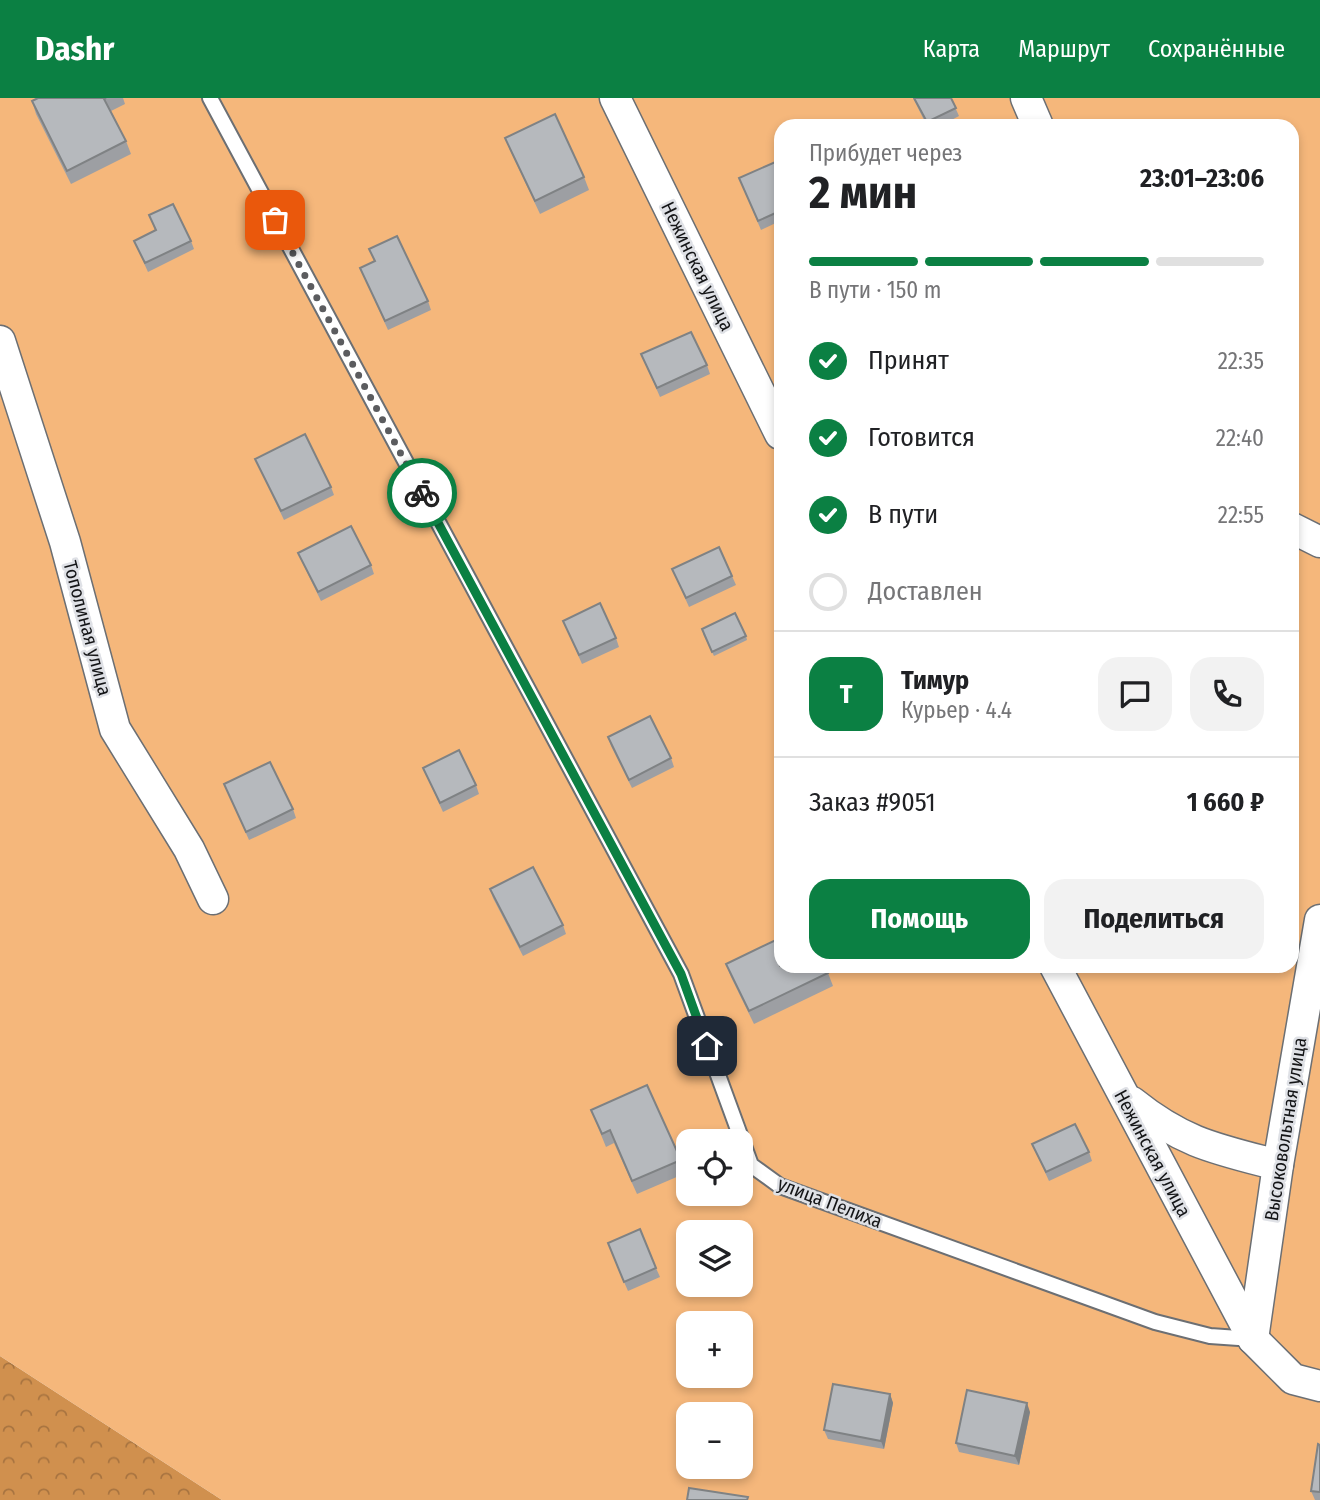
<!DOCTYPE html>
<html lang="ru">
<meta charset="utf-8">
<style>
:root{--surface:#fff;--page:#f2f2f2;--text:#202124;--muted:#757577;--line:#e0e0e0;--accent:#0b8043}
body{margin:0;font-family:"Fira Sans Condensed",sans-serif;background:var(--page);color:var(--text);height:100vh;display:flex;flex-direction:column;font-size:26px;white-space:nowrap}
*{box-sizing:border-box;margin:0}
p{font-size:23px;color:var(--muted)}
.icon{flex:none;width:38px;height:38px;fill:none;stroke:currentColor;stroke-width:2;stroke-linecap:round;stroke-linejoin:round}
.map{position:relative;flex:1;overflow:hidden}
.panel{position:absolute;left:774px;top:21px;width:525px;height:854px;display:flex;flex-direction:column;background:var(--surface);border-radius:21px;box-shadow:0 4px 10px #0003}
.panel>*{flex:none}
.fabs{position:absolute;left:676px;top:1031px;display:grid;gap:14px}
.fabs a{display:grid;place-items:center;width:77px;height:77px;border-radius:14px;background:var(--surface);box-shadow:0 4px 10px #0003;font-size:35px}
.pin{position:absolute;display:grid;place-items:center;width:60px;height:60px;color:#fff;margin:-30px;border-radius:14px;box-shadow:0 4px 10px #0006}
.courier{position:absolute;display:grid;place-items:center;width:70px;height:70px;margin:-35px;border:5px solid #0b8043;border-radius:50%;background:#fff;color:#222;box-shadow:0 2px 9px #0007}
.overview em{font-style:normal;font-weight:700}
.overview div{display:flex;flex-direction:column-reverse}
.overview{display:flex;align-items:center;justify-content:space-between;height:119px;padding:0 35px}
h1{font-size:46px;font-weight:700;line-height:52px}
.bar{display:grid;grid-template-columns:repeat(4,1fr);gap:10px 7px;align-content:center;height:84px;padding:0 35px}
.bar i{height:9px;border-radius:5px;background:var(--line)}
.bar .on{background:var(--accent)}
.bar p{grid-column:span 4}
.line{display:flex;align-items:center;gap:18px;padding:0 35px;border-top:2px solid var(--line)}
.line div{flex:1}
.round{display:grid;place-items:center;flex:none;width:74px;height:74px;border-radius:21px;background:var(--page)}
ol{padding:0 35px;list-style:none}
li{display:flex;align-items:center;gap:21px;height:77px}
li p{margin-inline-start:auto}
li .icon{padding:7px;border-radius:50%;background:var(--accent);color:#fff;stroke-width:4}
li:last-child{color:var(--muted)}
li i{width:38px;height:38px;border:4px solid var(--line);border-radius:50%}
.cta{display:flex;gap:14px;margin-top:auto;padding:14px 35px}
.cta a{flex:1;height:80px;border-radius:21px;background:var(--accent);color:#fff;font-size:28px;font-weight:700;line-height:80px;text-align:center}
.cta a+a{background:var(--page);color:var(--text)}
header{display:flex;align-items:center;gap:42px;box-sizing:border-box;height:98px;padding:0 35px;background:var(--accent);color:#fff}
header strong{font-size:33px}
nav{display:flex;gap:38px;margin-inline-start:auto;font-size:24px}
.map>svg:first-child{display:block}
.forest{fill:url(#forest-crowns)}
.garden{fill:#f5b77b;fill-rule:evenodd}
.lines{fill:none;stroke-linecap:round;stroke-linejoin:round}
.service-casing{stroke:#6c6f73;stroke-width:18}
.minor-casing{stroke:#6c6f73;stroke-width:33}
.service{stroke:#fff;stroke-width:14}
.minor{stroke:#fff;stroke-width:30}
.wall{fill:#9d9fa3}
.shaded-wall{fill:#7f8284}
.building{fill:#b6b9bd;stroke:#7f8284;stroke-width:2}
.done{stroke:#5b5c5f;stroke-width:7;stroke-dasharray:0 12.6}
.route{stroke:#0b8043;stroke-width:9}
.labels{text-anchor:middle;stroke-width:5;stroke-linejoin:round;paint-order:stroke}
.street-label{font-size:19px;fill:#141517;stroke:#dfe1e6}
</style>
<header>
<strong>Dashr</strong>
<nav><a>Карта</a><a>Маршрут</a><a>Сохранённые</a></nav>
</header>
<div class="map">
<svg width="1320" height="1402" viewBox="0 0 1320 1402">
<defs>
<pattern id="forest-crowns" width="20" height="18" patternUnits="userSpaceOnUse" patternTransform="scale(1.75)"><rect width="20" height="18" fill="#d0904e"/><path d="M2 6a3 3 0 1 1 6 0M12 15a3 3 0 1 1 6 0" fill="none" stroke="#a87440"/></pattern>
</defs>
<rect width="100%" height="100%" fill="#dfe1e6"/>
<path class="forest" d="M0,1258L222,1402H0Z"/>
<path class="garden" d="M0,0H1320V1402H222L0,1258ZM780,28H1292V868H780ZM688,1043H740V1096H688ZM688,1134H740V1186H688ZM688,1225H740V1278H688ZM688,1316H740V1368H688Z"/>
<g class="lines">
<g class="service-casing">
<path id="service" d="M210,0L681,876L751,1067L780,1088L1155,1224L1210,1238L1253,1241"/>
</g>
<g class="minor-casing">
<g id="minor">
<path d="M615,0L780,336"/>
<path d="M1026,0L1038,28"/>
<path d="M0,243L65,444L115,631L189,751L213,801"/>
<path d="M1292,430L1320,444"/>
<path d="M1055,868L1253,1241L1293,1281L1320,1288"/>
<path d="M1132,1004C1183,1045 1216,1051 1278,1067"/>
<path d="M1253,1241L1278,1067L1320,822"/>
</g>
</g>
<use href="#service" class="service"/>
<use href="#minor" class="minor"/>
</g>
<g class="wall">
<path d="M38,0H123L125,6L111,13L126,43L131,56L71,86L36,16L32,3Z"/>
<path d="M913,0H951L959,18L940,28H927Z"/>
<path d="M505,40L584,79L589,92L540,116L510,52Z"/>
<path d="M780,62V123L761,132L739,80Z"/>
<path d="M149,117L191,143L194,151L148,174L134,143L155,132Z"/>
<path d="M369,151L428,203L431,212L388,232L360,170L374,163Z"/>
<path d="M641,256L707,267L710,276L660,299Z"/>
<path d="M255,361L331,389L334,397L284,422Z"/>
<path d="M298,455L371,467L374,476L321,503L302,464Z"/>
<path d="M672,471L732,478L736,487L689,509Z"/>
<path d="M563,523L616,540L619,549L582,566Z"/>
<path d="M703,536L746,538L747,542L714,558Z"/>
<path d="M608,639L671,660L674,669L632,690L611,648Z"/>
<path d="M423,670L476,687L479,696L443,714Z"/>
<path d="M224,686L293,711L296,720L249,742Z"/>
<path d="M490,791L563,827L566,836L523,858L493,800Z"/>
<path d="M726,866L828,875L833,888L754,926L731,879Z"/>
<path d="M591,1012L681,1062L686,1075L637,1096L614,1045L606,1049Z"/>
<path d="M1032,1046L1089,1054L1092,1063L1049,1083Z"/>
<path d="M611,1154L656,1170L660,1179L628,1193Z"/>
<path d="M890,1296L893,1305L884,1351L828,1341L824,1332Z"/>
<path d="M1030,1314L1019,1367L959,1354L956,1345Z"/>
<path d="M1320,1347V1402H1315L1311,1393Z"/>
</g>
<g class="shaded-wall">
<path d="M890,1296L893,1305L884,1351L881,1343Z"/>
<path d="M1027,1305L1030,1314L1019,1367L1015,1358Z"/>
</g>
<g class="building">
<path d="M38,0H106L104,1L126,43L67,73L32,3Z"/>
<path d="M914,0H951L956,10L927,24Z"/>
<path d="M555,16L584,79L535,103L505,40Z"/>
<path d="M780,62V113L758,123L739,80Z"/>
<path d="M173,106L191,143L145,165L134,143L156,132L149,117Z"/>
<path d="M397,138L428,203L385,223L360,170L375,163L369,151Z"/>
<path d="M691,234L707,267L657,290L641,256Z"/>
<path d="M305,336L331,389L281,413L255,361Z"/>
<path d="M351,428L371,467L318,494L298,455Z"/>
<path d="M719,449L732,478L686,500L672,471Z"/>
<path d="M600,505L616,540L579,557L563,523Z"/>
<path d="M735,515L746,538L712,554L702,531Z"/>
<path d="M650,618L671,660L629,682L608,639Z"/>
<path d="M459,652L476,687L440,705L423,670Z"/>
<path d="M270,664L293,711L246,734L224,686Z"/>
<path d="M533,769L563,827L520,849L490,791Z"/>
<path d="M780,840V868H825L828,875L749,913L726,866Z"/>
<path d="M647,987L681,1062L632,1083L610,1032L602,1036L591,1012Z"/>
<path d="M1075,1026L1089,1054L1046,1074L1032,1046Z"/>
<path d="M640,1131L656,1170L624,1184L608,1145Z"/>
<path d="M833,1286L890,1296L881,1343L824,1332Z"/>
<path d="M967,1292L1027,1305L1015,1358L956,1345Z"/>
<path d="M1318,1346L1320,1347V1394L1311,1393Z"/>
<path d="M689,1390L748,1399L747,1402H687Z"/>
</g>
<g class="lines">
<path class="done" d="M275,122L422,395"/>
<path class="route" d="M422,395L681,876L707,948"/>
</g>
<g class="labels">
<g class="street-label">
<text transform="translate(698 168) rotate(64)" y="7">Нежинская улица</text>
<text transform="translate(88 530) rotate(75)" y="7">Тополиная улица</text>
<text transform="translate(1285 1031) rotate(-81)" y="7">Высоковольтная улица</text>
<text transform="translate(1153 1055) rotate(62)" y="7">Нежинская улица</text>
<text transform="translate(830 1104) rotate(21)" y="7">улица Пелиха</text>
</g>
</g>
</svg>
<div class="fabs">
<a><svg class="icon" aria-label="locate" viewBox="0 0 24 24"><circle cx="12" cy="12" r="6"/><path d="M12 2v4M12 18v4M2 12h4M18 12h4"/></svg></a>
<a><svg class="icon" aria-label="layers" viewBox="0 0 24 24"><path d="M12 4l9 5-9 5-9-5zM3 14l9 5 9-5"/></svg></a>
<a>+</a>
<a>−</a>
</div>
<div class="pin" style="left:275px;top:122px;background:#ea580c"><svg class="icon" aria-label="bag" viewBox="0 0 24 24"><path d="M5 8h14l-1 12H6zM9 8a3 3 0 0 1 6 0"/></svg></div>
<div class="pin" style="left:707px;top:948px;background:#1f2937"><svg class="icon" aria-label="home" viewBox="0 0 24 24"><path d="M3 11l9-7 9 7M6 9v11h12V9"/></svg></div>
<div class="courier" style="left:422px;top:395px"><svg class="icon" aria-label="bike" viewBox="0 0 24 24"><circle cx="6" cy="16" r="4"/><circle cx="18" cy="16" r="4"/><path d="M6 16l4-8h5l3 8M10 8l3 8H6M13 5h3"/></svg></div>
<section class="panel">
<div class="overview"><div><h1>2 мин</h1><p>Прибудет через</p></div><em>23:01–23:06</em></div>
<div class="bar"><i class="on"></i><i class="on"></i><i class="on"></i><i></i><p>В пути · 150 m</p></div>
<ol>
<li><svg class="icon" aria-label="check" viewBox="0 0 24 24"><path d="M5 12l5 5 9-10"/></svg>Принят<p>22:35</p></li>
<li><svg class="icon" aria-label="check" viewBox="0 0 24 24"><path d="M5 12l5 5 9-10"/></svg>Готовится<p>22:40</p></li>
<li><svg class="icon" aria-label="check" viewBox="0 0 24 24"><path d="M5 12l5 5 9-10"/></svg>В пути<p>22:55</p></li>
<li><i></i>Доставлен</li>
</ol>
<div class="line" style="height:126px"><b class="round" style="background:var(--accent);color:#fff">Т</b><div><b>Тимур</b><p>Курьер · 4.4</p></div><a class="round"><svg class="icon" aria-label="chat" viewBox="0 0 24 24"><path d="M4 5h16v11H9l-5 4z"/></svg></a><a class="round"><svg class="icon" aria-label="phone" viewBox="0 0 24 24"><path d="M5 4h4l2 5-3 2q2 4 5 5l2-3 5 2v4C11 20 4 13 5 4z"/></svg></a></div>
<div class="line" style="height:91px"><div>Заказ #9051</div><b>1 660 ₽</b></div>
<div class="cta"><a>Помощь</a><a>Поделиться</a></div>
</section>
</div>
